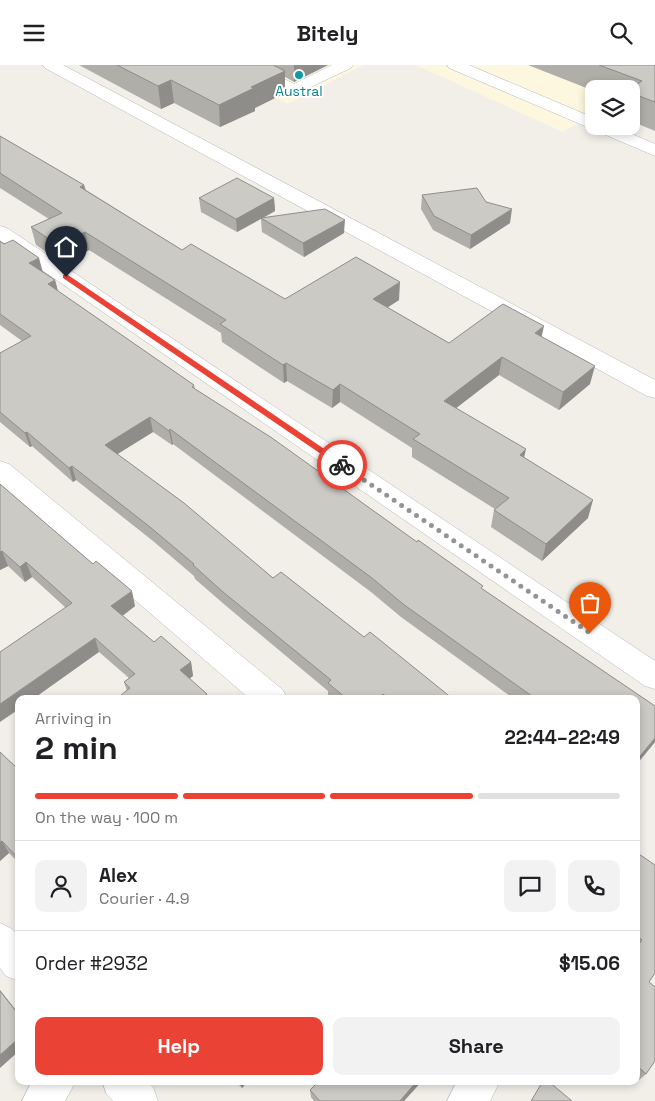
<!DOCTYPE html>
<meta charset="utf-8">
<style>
:root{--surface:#fff;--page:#f2f2f2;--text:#202124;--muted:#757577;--line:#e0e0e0;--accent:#ea4335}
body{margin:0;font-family:"Space Grotesk",sans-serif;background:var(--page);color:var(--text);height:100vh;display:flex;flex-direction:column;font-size:19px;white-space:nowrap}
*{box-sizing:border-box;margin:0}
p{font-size:16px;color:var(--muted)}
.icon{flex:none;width:28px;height:28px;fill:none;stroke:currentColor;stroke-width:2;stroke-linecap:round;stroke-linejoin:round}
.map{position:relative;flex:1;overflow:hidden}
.details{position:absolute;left:15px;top:630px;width:625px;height:390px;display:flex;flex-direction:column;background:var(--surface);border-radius:10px;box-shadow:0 2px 8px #0003}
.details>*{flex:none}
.buttons{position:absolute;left:585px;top:15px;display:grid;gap:10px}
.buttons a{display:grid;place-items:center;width:55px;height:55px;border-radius:10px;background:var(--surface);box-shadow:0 2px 8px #0003;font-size:25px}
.pin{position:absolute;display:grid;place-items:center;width:42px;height:42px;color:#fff;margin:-51px -21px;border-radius:50% 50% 50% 0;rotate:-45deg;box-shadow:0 0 5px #0007}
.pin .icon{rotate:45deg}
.courier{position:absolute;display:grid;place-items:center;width:50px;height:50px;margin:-25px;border:4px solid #ea4335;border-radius:50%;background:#fff;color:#222;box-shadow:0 1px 6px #0007}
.summary em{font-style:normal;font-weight:700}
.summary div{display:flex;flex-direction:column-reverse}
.summary{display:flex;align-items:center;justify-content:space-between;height:85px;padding:0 20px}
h1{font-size:32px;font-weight:700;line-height:38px}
.bar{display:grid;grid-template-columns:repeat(4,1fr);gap:8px 5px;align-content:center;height:60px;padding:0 20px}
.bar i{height:6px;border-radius:4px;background:var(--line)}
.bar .current{background:var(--accent)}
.bar p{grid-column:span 4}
.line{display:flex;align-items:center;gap:12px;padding:0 20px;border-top:1px solid var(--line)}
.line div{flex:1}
.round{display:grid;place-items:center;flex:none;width:52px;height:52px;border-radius:10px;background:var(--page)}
.action{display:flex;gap:10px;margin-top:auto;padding:10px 20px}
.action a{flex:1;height:58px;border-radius:10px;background:var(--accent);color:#fff;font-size:20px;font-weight:700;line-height:58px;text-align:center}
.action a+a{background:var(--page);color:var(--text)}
header{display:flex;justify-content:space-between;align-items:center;height:65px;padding:0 20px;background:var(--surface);font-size:22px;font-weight:700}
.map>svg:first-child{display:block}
.commercial{fill:#fef7e0}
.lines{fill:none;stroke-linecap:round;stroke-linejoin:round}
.minor-casing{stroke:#b5b8bc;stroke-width:1}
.minor{fill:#fff;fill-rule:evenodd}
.wall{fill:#afaea9}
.shaded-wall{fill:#8f8d8a}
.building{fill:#cccac5;stroke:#8f8d8a}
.route{fill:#ea4335}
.done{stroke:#929495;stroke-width:5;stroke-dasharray:0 9}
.culture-dot{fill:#0f9aa8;stroke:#fff;stroke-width:2}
.labels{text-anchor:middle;stroke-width:4;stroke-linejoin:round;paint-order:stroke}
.far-culture-label{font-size:14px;fill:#0d838f;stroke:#fff}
</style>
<header><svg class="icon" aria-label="menu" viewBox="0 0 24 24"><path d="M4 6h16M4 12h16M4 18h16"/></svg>Bitely<svg class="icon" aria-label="search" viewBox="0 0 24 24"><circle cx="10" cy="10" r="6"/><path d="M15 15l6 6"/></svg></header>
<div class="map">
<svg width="655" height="1036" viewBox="0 0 655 1036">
<rect width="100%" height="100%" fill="#f1efe8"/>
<g class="commercial">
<path d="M208,0H363L288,39Z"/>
<path d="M416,0H655V11L631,24H594V48L563,67Z"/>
</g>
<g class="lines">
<g class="minor-casing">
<g id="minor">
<path d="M43,0H63L655,315V333L647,331L45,3Z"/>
<path d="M236,0H257L294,19L332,0H353L351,3L294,30L238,3Z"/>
<path d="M447,0H469L594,53V61H613L655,79V91L449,3Z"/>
<path d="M0,161L7,163L655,596V624L645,621L0,176Z"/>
<path d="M0,396L9,399L283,625L287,634H250L0,419Z"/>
<path d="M0,858L12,864L19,871V916L6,911L0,903Z"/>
<path d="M32,1016H76L65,1036H22Z"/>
<path d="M102,1016H147L153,1022L158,1036H113L107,1030Z"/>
<path d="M457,1016H500L490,1036H447Z"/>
</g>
</g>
<use href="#minor" class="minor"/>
</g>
<g class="wall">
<path d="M79,0H328L294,17L285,12V28L255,43V46L220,62L174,38L161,44Z"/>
<path d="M528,0H655V66L631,56V24H594V26Z"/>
<path d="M0,71L84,120L86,125L182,185L285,234L399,235L387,243L449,278L542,272L590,319L559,345L499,310L456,343L524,393L588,453L542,496L491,462L494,445L495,444L412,392V383L340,337L332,343L287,316L284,318L222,277L221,268L89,185L63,198L36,180L31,162L49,154L0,123Z"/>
<path d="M422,130L486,137L510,158L470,184L433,165L421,144Z"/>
<path d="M199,133H274L275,146L263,153L344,168L304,192L262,167L261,154L237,167L201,147Z"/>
<path d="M0,176L55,215L58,227L194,320L195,324L482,524L655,641V677L636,700V634H514L401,552L371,527L173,379L172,380L153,367L117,389L273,513L364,572L453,634H332L328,631V626L225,540L195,514L194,511L153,476L76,415L73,417L32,381L30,382L0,357V288L22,276L0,260Z"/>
<path d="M0,419L135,541L122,551L154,577L191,597L193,611L127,626L124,617L129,613L99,587L66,543L32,512L25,517L8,501L0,505Z"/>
<path d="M0,687L19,705V798L9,788L0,796Z"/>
<path d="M636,787L649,917L646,1009L639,1015L636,1013Z"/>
<path d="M235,1016H248L242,1023Z"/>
<path d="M319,1016H422L404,1036H314L311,1032L310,1025Z"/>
</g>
<g class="shaded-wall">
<path d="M294,0H328L294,17Z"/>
<path d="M285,6V28L255,43V46L220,62L219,40L251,22Z"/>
<path d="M171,15L174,38L161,44L158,21Z"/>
<path d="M84,120L88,138L80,122Z"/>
<path d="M274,133L275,146L237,167L236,154Z"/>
<path d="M512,144L510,158L470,184L471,170Z"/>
<path d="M345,155L344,168L304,192L303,178Z"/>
<path d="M85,167L89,185L63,198L58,180Z"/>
<path d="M39,193L43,208L29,198Z"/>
<path d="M55,215L59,230L48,219Z"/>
<path d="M400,217L399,235L372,252L373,234Z"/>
<path d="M544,261L540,279L535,268Z"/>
<path d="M502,292L499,310L442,354L444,336Z"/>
<path d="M286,298L287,316L284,318L283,300Z"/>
<path d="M595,301L590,319L559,345L563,327Z"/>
<path d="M340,319V337L332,343L333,325Z"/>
<path d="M150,352L153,367L108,395L105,380Z"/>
<path d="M170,364L173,379L172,380L169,366Z"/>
<path d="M27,367L32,381L30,382L25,368Z"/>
<path d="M526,384L522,402L520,390Z"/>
<path d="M72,401L76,415L73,417L69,403Z"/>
<path d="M593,435L588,453L542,496L546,479Z"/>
<path d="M2,486L8,501L0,505V487Z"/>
<path d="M26,497L32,512L25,517L20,502Z"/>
<path d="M132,526L135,541L116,556L111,541Z"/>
<path d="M95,573L99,587L33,634H19V644L0,657V639Z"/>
<path d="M191,597L193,611L183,619L180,605Z"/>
<path d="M207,629L208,634H201Z"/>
<path d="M383,629V634H378Z"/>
<path d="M655,673V677L636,700V696Z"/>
<path d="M2,776L9,788L0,796V777Z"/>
<path d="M0,925L19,949V950L0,926Z"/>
<path d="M19,973V986L0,1003V990Z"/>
<path d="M240,1016H248L242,1023L240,1017Z"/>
<path d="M417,1016H422L404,1036H400Z"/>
</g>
<g class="building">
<path d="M117,0H273L285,6L251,22L254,23L219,40L171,15L158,21Z"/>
<path d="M599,0H655V37L631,28V24H630L642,16Z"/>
<path d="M0,71L84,120L80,122L182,185L191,179L285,234L356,192L400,217L373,234L449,278L503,239L544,261L535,268L595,301L563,327L502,292L444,336L526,384L520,390L593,435L546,479L494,445L509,433L413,374L420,369L340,319L333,325L286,298L283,300L220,259L226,255L85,167L58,180L31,162L62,148L0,108Z"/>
<path d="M237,113L274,133L236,154L199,133Z"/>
<path d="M477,123L486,137L512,144L471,170L434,151L422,130Z"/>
<path d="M325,144L345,155L303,178L261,153Z"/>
<path d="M13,175L39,193L29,198L55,215L48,219L194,320L192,322L272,373L417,477L418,475L483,521L481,523L655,641V673L636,696V634H536L403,539L372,513L170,364L169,366L150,352L105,380L184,438L273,513L281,507L364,572L370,567L453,634H389L383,629L378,634H347L328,618L331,615L223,527L193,500L194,499L150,462L72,401L69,403L27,367L25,368L0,347V288L31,271L0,249V176L4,179Z"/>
<path d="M0,419L93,499L96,496L132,526L111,541L154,577L161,571L191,597L180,605L207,629L201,634H116L130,623L124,617L135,609L95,573L0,639V587L72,538L26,497L20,502L2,486L0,487Z"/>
<path d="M0,687L19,705V794L2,776L0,777Z"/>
<path d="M636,787L655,800V908L649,917L655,922V996L646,1009L636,1000V883L642,875L636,870Z"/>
<path d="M0,926L19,950V973L0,990Z"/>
<path d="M319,1016H417L400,1036H320L310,1025Z"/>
<path d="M543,1016H548L572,1036H531Z"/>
</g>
<path class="route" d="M63,210H68L345,398V402H340L63,213Z"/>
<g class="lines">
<path class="done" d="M342,400L590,568"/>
</g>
<circle class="culture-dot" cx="299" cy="10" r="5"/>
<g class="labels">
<g class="far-culture-label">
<text x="299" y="31">Austral</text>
</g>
</g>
</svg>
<div class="buttons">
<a><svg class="icon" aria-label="layers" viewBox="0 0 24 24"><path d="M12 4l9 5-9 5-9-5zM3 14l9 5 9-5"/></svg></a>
</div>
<div class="pin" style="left:590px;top:568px;background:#ea580c"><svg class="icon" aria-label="bag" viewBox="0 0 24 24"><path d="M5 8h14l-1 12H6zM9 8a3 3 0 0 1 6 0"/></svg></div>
<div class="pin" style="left:66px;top:212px;background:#1f2937"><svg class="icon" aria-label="home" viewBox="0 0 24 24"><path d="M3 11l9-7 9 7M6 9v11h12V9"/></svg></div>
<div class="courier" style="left:342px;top:400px"><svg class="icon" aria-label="bike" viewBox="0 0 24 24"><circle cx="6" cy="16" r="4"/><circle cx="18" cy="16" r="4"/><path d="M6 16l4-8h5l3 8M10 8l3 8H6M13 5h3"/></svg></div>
<section class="details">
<div class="summary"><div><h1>2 min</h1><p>Arriving in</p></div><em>22:44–22:49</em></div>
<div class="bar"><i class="current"></i><i class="current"></i><i class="current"></i><i></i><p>On the way · 100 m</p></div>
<div class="line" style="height:90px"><a class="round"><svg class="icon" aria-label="person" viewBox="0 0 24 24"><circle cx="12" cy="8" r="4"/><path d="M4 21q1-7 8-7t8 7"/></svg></a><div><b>Alex</b><p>Courier · 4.9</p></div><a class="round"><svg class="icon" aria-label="chat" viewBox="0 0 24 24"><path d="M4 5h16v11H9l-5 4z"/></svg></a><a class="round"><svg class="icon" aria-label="phone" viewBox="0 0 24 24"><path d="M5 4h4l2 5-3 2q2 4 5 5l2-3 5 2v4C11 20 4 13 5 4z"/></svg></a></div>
<div class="line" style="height:65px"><div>Order #2932</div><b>$15.06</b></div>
<div class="action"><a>Help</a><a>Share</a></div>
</section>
</div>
